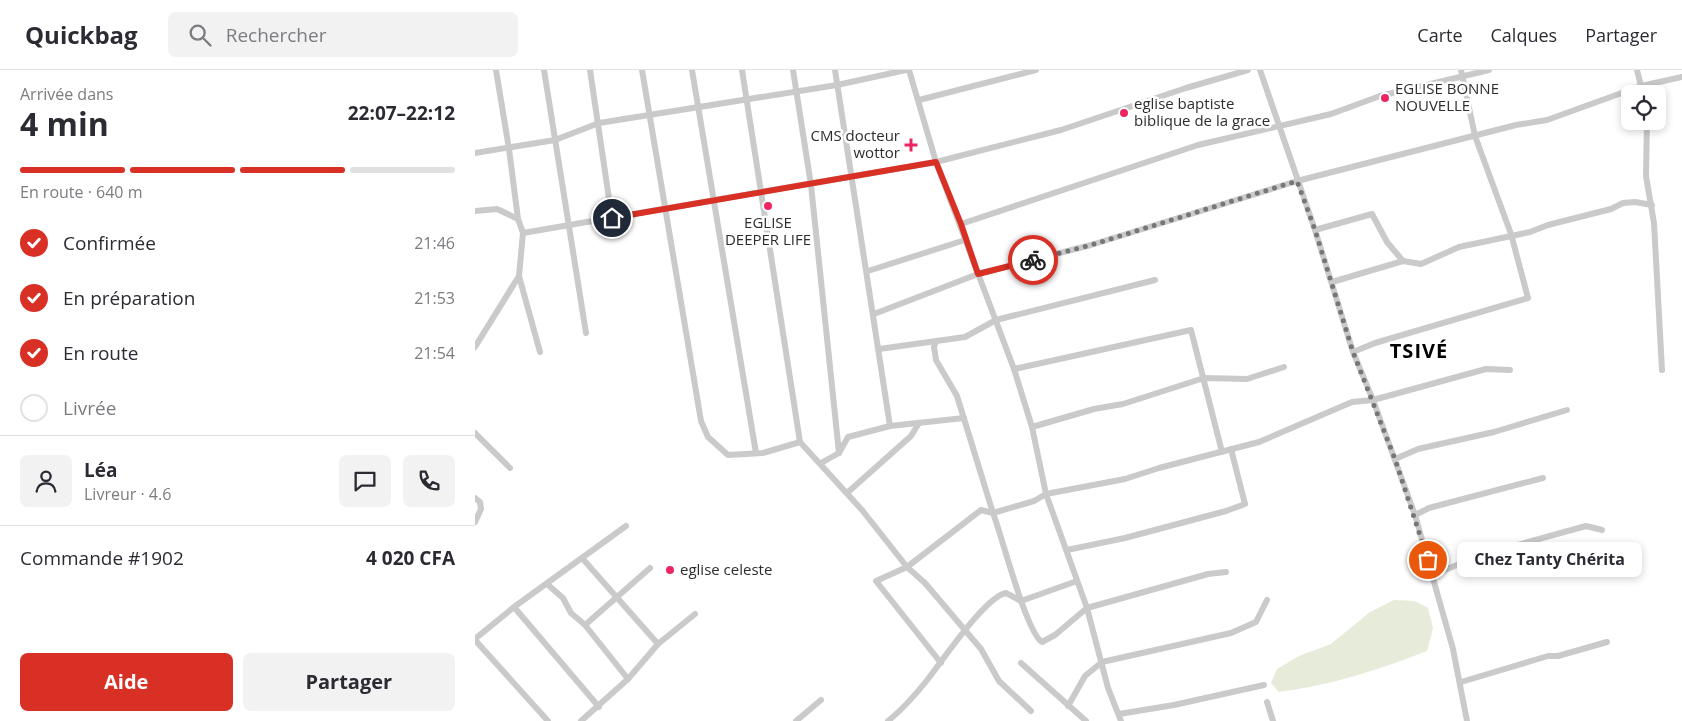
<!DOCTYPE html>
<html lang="fr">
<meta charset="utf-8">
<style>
:root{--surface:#fff;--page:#f2f2f3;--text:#2b2b33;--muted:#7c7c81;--line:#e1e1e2;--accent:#d93025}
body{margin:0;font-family:"Open Sans",sans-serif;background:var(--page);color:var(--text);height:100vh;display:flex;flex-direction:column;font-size:19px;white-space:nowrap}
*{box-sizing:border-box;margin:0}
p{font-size:16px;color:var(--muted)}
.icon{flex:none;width:28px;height:28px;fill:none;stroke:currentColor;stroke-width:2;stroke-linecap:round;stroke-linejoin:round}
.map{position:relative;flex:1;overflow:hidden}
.drawer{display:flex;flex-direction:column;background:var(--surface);width:475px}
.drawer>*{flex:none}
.tools{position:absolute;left:1146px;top:15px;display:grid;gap:10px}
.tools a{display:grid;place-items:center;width:45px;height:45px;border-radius:8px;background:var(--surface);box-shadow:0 2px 8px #0003;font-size:25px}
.pin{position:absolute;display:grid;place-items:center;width:42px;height:42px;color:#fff;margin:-21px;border:2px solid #fff;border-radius:50%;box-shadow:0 1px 5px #0007}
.courier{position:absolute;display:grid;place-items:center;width:50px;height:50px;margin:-25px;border:4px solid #d93025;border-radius:50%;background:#fff;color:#222;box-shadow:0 1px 6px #0007}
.bubble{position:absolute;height:35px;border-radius:8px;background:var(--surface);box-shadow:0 2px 8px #0003;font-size:16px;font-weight:700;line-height:35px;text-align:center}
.headline em{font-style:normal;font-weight:700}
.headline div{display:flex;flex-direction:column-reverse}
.headline{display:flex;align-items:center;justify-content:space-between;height:85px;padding:0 20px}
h1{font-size:32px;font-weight:700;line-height:38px}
.bar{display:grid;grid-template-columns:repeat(4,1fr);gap:8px 5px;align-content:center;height:60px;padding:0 20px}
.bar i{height:6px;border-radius:4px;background:var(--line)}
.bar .on{background:var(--accent)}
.bar p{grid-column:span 4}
.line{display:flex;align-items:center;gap:12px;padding:0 20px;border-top:1px solid var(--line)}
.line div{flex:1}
.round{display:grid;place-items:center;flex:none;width:52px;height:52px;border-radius:8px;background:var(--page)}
ol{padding:0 20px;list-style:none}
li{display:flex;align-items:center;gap:15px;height:55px}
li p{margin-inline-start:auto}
li .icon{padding:5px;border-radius:50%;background:var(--accent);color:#fff;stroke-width:4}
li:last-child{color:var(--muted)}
li i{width:28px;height:28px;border:2px solid var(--line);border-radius:50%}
.primary-button{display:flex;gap:10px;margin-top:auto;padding:10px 20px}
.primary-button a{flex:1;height:58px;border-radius:8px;background:var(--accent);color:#fff;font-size:20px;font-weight:700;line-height:58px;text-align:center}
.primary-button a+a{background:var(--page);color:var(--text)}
header{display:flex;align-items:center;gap:30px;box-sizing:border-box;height:70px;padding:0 25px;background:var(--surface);border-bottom:1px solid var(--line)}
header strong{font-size:24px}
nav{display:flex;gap:28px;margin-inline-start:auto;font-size:18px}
.search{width:350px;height:45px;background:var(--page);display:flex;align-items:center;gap:12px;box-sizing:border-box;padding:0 18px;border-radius:8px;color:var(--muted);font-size:19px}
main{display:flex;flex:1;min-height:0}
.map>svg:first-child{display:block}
.green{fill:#e7ebd9}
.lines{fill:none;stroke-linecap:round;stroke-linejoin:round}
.street{stroke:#cacaca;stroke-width:6}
.done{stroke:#767676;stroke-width:5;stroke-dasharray:0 9}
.route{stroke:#d93025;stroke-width:6}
.poi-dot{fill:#ec2661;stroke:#fff;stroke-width:2}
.labels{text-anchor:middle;stroke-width:5;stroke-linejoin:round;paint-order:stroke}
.poi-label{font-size:15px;fill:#2d2d2d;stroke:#fff;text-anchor:start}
.district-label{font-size:20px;font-weight:bold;letter-spacing:1px;fill:#000;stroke:#fff}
</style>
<header>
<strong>Quickbag</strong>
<div class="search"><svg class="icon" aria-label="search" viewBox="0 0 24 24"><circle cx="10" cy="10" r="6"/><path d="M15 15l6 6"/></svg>Rechercher</div>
<nav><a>Carte</a><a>Calques</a><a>Partager</a></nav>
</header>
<main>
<section class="drawer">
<div class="headline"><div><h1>4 min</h1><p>Arrivée dans</p></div><em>22:07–22:12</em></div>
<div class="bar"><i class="on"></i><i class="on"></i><i class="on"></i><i></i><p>En route · 640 m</p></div>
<ol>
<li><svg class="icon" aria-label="check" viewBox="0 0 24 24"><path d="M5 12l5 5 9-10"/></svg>Confirmée<p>21:46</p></li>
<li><svg class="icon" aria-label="check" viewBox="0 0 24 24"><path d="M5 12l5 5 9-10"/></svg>En préparation<p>21:53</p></li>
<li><svg class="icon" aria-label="check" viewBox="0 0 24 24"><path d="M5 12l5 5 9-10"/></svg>En route<p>21:54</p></li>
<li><i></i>Livrée</li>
</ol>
<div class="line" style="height:90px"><a class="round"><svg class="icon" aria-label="person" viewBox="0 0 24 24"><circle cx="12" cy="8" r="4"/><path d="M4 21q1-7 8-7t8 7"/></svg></a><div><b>Léa</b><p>Livreur · 4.6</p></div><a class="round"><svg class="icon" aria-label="chat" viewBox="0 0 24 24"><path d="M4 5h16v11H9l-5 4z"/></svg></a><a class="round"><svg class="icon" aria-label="phone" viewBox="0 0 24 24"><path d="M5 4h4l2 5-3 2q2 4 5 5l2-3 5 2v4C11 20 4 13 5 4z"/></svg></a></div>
<div class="line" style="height:65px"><div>Commande #1902</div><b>4 020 CFA</b></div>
<div class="primary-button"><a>Aide</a><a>Partager</a></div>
</section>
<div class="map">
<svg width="1207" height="651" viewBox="0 0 1207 651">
<rect width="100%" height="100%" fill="#fff"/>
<path class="green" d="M919,530L940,531L953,538L958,558L952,581C903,600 857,615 804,622L796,613L802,599L824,586L856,574L895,542Z"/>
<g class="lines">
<g class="street">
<path d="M69,0L111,263"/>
<path d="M115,0L137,149"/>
<path d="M167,0L226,351L233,367L253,385L288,383L325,372"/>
<path d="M217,0L281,383"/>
<path d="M267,0L325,372L387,440L432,497L450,513L506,579L524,611L556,641"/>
<path d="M318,0L336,115L364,383"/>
<path d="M360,0L415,356"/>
<path d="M434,0L461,92L539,299L557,357L571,424L612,538L633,618L646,651"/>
<path d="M785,0L840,160L878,282L898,330L940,445L978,579L992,651"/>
<path d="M1162,0L1168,24"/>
<path d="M444,30L561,0"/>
<path d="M1172,51L1171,106L1179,153L1187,300"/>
<path d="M0,83L80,70L124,53L362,15L431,0"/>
<path d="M0,141L22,139L43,149"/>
<path d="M486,154L723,75L856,44L905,26L1014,0"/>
<path d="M840,160L897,144L912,172L928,191"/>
<path d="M48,163L461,92L586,60L711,18L773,0"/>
<path d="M393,201L490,170"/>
<path d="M44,206L65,282"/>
<path d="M857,212L928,191L946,194L984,177L1055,162L1073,155L1136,139L1148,133L1160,132L1177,135"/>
<path d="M399,244L503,204L616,175L822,111L1041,55L1072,50L1166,16L1207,7"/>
<path d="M461,271L459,277L461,290L482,326L518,443L559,431L571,424L650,409L684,398L784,372L877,332L898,330L1011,299L1035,300"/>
<path d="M0,277L44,206L48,163L43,149L34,79L21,0"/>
<path d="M404,279L490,267L521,250L680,210"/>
<path d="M878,282L900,273L1053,228L1036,164L1000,66L986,0"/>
<path d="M539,299L716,260L747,382"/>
<path d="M557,357L619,339L648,334L729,308L772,309L809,297"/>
<path d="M0,363L35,398"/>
<path d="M920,389L943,379L1019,362L1092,340"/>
<path d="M346,393L364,383L373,367L415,356L489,348"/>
<path d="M372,423L436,366L444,353"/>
<path d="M0,428L5,432L6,439L0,452"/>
<path d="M940,445L954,438L1068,408"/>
<path d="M592,480L650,468L751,441L770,434L756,379"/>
<path d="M958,505L1003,486L1111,456L1127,460"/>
<path d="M72,514L88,528L96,543L110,555L153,609"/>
<path d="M546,531L602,511"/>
<path d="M39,537L124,637"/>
<path d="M110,555L175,498"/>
<path d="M0,569L39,537L151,456"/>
<path d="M0,570L73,651"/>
<path d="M183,574L220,544"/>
<path d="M466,593L401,511L432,497L506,440L518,443C527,466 551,562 567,572L580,565L612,538L733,504L751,502"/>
<path d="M546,593L611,651"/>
<path d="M986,612L1073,586H1083L1132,572"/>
<path d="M792,632L798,651"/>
<path d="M593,636L610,606L627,592L756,563L781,552L792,530"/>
<path d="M644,644L699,635L789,615"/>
<path d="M106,651L153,609L183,574L107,488"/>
<path d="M321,651L346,630"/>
<path d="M413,651C428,639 441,624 453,609C468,590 510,527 531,523L546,531"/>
</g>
</g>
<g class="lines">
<path class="done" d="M558,190L616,175L822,111L840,160L878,282L920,389L953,490"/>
<path class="route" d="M137,148L461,92L486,154L503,204L558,190"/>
</g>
<g class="poi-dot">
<circle cx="910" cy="28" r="5"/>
<circle cx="649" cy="43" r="5"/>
<path d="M433.5 67.5h5v5h5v5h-5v5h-5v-5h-5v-5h5z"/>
<circle cx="293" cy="136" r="5"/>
<circle cx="195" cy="500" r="5"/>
</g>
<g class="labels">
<g class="poi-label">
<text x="920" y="24">EGLISE BONNE<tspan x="920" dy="17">NOUVELLE</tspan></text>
<text x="659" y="39">eglise baptiste<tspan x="659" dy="17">biblique de la grace</tspan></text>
<text x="425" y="71" text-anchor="end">CMS docteur<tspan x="425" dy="17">wottor</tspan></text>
<text x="293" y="158" text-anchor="middle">EGLISE<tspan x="293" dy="17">DEEPER LIFE</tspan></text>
<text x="205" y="505">eglise celeste</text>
</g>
<g class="district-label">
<text x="944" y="288">TSIVÉ</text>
</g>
</g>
</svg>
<div class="tools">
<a><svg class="icon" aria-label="locate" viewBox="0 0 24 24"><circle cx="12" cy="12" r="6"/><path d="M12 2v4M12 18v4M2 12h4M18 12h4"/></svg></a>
</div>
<div class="pin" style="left:953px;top:490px;background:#ea580c"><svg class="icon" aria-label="bag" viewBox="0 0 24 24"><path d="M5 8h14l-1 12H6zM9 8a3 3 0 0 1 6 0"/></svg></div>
<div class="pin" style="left:137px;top:148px;background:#1f2937"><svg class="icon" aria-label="home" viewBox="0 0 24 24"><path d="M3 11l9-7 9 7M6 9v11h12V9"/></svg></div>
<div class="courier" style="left:558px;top:190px"><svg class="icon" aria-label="bike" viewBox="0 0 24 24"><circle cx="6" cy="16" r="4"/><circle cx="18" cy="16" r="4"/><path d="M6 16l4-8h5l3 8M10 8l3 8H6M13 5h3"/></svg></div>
<div class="bubble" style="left:982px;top:472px;width:185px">Chez Tanty Chérita</div>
</div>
</main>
